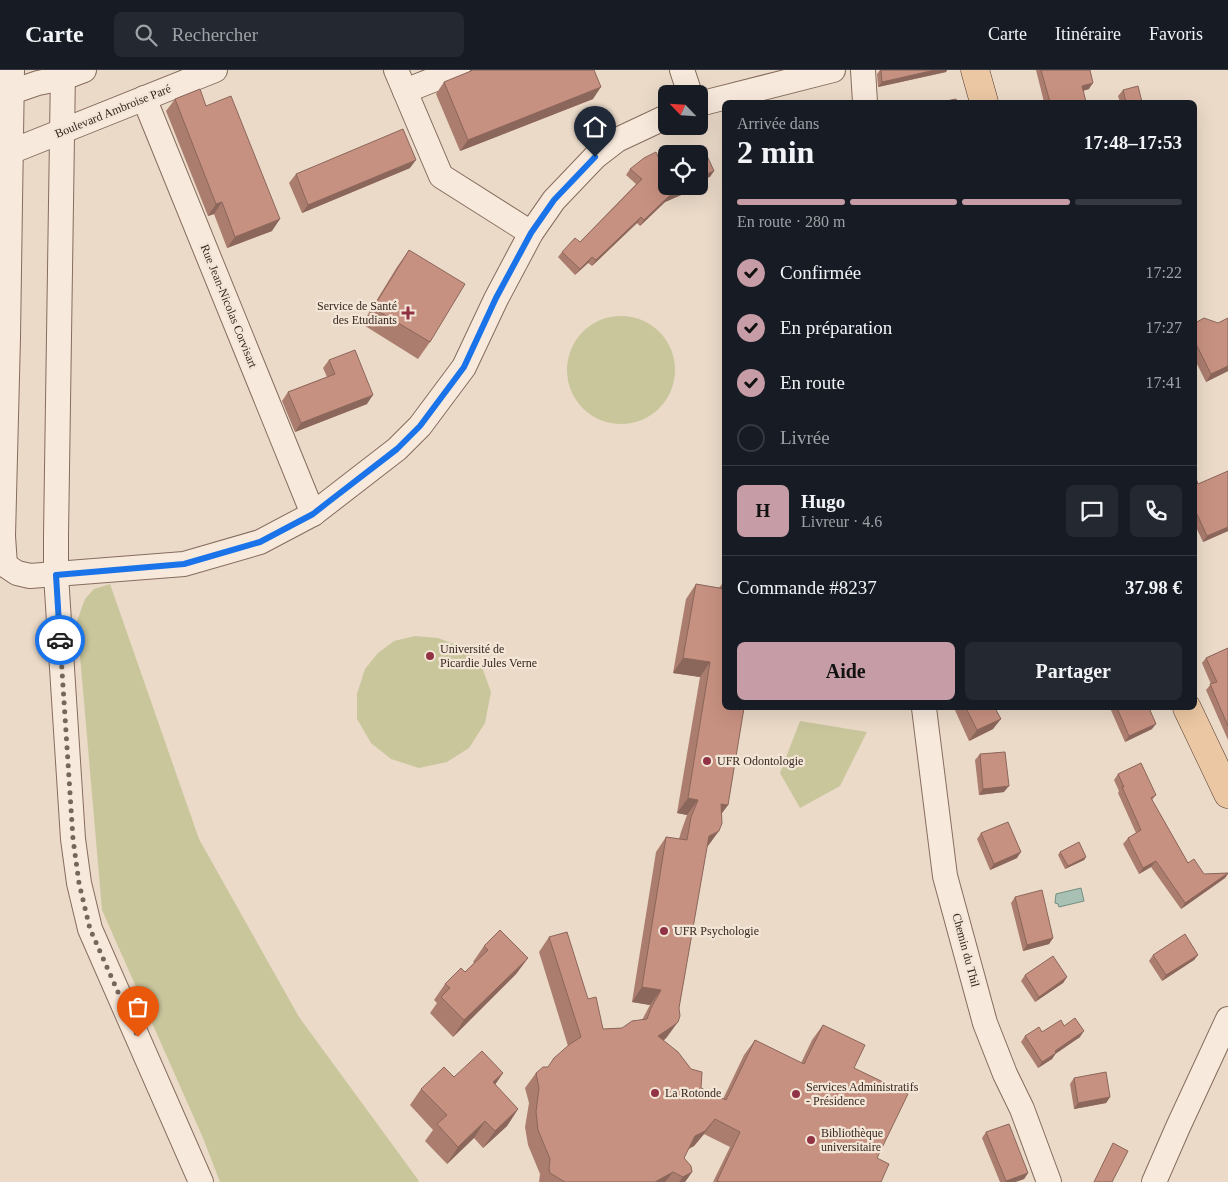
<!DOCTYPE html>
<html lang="fr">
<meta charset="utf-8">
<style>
:root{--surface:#171b24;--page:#242831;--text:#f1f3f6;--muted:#9ea1a6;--line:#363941;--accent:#c69da6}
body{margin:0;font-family:Georgia,serif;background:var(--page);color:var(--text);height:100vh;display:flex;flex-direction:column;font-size:19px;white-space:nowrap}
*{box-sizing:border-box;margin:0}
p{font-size:16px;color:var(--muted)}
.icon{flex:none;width:28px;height:28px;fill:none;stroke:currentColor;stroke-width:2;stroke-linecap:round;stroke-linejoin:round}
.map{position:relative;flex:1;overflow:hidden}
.drawer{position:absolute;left:722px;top:30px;width:475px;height:610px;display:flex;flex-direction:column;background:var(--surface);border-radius:8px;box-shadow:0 5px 20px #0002}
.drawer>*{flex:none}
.needle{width:32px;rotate:295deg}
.controls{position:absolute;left:658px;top:15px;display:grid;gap:10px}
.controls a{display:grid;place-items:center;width:50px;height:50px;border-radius:8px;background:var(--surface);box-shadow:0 5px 20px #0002;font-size:25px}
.pin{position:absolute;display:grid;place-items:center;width:42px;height:42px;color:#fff;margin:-51px -21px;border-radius:50% 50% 50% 0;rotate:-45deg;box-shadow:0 0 5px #0007}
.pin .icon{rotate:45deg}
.courier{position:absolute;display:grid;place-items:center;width:50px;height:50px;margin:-25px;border:4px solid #1a73e8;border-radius:50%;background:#fff;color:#222;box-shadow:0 1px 6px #0007}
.head em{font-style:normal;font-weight:600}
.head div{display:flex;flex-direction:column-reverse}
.head{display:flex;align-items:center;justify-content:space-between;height:85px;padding:0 15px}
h1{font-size:32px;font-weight:600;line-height:38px}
.bar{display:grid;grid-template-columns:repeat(4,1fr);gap:8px 5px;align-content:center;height:60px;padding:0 15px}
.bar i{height:6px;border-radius:4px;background:var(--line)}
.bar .on{background:var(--accent)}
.bar p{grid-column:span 4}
.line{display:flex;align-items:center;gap:12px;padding:0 15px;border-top:1px solid var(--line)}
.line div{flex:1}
.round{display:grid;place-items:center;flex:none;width:52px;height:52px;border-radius:8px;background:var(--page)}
ol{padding:0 15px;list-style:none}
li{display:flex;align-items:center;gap:15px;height:55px}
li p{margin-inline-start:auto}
li .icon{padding:5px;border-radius:50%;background:var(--accent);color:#111;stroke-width:4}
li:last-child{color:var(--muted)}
li i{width:28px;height:28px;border:2px solid var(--line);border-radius:50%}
.button{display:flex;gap:10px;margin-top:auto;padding:10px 15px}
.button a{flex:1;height:58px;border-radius:8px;background:var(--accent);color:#111;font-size:20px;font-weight:600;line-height:58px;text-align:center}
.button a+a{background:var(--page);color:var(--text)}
header{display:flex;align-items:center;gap:30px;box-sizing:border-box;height:70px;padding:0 25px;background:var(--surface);border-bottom:1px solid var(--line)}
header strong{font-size:24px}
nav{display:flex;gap:28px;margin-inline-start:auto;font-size:18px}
.search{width:350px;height:45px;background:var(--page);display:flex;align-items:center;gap:12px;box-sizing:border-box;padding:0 18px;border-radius:8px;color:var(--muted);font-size:19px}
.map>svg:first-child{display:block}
.green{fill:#c9c69c}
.water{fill:#a9c0b5;stroke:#708e81}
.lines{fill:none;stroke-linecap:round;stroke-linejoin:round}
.minor-casing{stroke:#866c5e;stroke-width:26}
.major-casing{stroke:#543b32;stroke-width:29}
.minor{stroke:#f7e9db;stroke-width:24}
.major{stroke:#ebc7a3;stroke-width:28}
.wall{fill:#ab7d6f}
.shaded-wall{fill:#8b665a}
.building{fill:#c79181;stroke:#8b665a}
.done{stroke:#77665b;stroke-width:5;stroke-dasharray:0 9}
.route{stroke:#1a73e8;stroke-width:6}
.poi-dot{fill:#913345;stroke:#f3e6d7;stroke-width:2}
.labels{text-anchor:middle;stroke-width:4.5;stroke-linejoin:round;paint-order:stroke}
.street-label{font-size:12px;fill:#382721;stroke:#f3e6d7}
.poi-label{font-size:12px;fill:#382721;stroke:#f3e6d7;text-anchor:start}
</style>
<header>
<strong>Carte</strong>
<div class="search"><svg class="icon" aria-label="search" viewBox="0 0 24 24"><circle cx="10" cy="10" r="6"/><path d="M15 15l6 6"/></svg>Rechercher</div>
<nav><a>Carte</a><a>Itinéraire</a><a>Favoris</a></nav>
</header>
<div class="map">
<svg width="1228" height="1112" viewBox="0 0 1228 1112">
<rect width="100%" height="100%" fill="#ebdac8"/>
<g class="green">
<circle cx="621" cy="300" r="54"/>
<path d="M110,514L199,769L299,947L419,1111L418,1112H220L203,1068L102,840L77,551L85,529L94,519Z"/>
<path d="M415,566L438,568L464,578L482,597L491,622L485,653L469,678L447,692L419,698L391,689L371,673L357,649V624L365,599L378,583L394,571Z"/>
<path d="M800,651L867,662L840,716L800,738L780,703Z"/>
</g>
<path class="water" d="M1081,818L1084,831L1059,837L1058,834L1055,833L1056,824Z"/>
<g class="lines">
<g class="minor-casing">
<g id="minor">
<path d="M63,0L56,466V505L73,769L79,813L90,859L201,1112"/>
<path d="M396,0L441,106L531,163"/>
<path d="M682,0L690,24"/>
<path d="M863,0L865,32"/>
<path d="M405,21L458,0"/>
<path d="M0,26L38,13L63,8L84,0"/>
<path d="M144,28L313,444"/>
<path d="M699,34L833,0"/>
<path d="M0,83L10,82L215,0"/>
<path d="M0,494L5,495L17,503L30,506L184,494L260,472L313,444L397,379L420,356L464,297L496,229L531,163L554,130L595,87L617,70L666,47"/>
<path d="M5,495L3,466L8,267L12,0"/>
<path d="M924,638L945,806L985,953L1005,1004L1022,1039L1049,1112"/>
<path d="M1154,1112L1178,1057L1228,949"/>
</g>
</g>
<g class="major-casing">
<g id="major">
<path d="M975,0L984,32"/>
<path d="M1187,638L1228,724"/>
</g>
</g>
<use href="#minor" class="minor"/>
<use href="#major" class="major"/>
</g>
<g class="wall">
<path d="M880,0H947L946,2L878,17L877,4Z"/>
<path d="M1036,0H1090L1089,19L1083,21L1086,32H1044Z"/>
<path d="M444,12L593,29L460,81L436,24Z"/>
<path d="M1123,20L1142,32H1120L1118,26Z"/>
<path d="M175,29L206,36L272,161L227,178L214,144L208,146L166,41Z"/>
<path d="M662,95L695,119L665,132L640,156L637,153L592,196L588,193L575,205L558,187L562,182L580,172L636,114L626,105L630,99Z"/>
<path d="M410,98L302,143L289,113L296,104Z"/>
<path d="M409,180L430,272L418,289L362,254L397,197Z"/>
<path d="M1228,248V301L1206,312L1195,290V253H1218Z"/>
<path d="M329,290L367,334L295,362L282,331L288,322L327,307L323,298Z"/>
<path d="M1195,406L1198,414L1228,461L1203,472L1195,455Z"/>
<path d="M725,510V638L728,735L721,744L707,777L667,967L663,971L701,1018L723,1029L744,985L755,970L801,993L812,970L823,955L854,998L877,1088L881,1112H713L730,1077L704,1064L694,1076L689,1078L684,1088L692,1102L685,1112H539L540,1104L528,1075L525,1057L529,1033L525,1018L536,1003L548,997L568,976L539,882L549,867L588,929L603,959L622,958L642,950L650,935L632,932L656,782L666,767L679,769L681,762L687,745L677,743L700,607L673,603L686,529L696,514L719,518Z"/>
<path d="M1228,578V670L1206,620L1211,614L1202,593L1206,588Z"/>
<path d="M954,638H995L993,659L969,671Z"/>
<path d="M1110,638H1149L1152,659L1125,672Z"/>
<path d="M980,684L1004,722L979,725L975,690Z"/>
<path d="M1118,704L1156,725L1152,730L1188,793L1204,804L1228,803V804L1225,808L1181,839L1151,797L1139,804L1123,774L1128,768L1136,763L1118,723L1119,721L1114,710Z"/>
<path d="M981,763L1017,788L990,800L977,769Z"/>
<path d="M1060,782L1086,787L1084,790L1065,799L1058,785Z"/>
<path d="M1015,827L1053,868L1049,874L1023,881L1011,833Z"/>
<path d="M484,876L528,888L516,904L453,967L430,943L437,933L434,930L445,914L465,902L474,893L473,892Z"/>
<path d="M1153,885H1198L1194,890L1162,911L1149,891Z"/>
<path d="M1025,905L1067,907L1063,913L1035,932L1021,911Z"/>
<path d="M1042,962L1080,967L1056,983L1052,989L1038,998L1021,972L1025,966Z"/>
<path d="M503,1003L495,1015L518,1039L507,1056L483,1078L474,1068L447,1094L425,1071L433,1060L410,1035L421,1019L454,1007Z"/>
<path d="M1074,1008L1110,1027L1106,1033L1074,1039L1070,1014Z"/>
<path d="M986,1062L1028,1103L1024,1109L1015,1112H1000L982,1068Z"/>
</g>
<g class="shaded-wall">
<path d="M935,0H947L946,2L878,17L882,12Z"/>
<path d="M1093,13L1089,19L1078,22L1082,16Z"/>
<path d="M601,17L593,29L460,81L468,70Z"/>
<path d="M416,90L410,98L302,143L308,135Z"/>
<path d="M714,101L710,107L699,111V107Z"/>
<path d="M691,116H697L695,119L665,132L640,156L644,150L669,126Z"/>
<path d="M222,132L214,144L208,146L216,134Z"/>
<path d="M641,147L637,153L592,196L596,190Z"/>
<path d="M280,149L272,161L227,178L235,167Z"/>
<path d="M592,187L588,193L575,205L580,199Z"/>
<path d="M1228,296V301L1206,312L1211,304Z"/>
<path d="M373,325L367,334L295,362L301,353Z"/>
<path d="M1228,457V461L1203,472L1207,466Z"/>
<path d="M683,588L710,592L700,607L673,603Z"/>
<path d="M1001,649L993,659L969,671L977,660Z"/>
<path d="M1156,654L1152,659L1125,672L1129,666Z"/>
<path d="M1009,716L1004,722L979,725L983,719Z"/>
<path d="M688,728L698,730L687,745L677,743Z"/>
<path d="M721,734L728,735L717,750Z"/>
<path d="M719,761L708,776L699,781L709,766Z"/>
<path d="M1021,782L1017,788L990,800L994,794Z"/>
<path d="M1086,787L1084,790L1065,799L1068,796Z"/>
<path d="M1156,791L1151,797L1139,804L1143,798Z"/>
<path d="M1228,803L1225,808L1181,839L1185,833Z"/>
<path d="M1053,868L1049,874L1023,881L1027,875Z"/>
<path d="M1198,885L1194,890L1162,911L1166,905Z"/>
<path d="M528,888L516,904L453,967L464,950Z"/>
<path d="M1067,907L1063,913L1035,932L1039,927Z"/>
<path d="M642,917L661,920L650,935L632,932Z"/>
<path d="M678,952L667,967L663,971L658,966Z"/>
<path d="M1084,961L1080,967L1051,987L1055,981Z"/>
<path d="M1056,983L1052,989L1038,998L1042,992Z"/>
<path d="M503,1003L491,1020L493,1012Z"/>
<path d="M1110,1027L1106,1033L1074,1039L1078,1033Z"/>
<path d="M518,1039L507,1056L483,1078L495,1061Z"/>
<path d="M715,1049L704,1064L694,1076L685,1081L695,1066Z"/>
<path d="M485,1051L474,1068L447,1094L458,1077Z"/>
<path d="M673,1102L665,1112H655Z"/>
<path d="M692,1102L685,1112H679L683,1107Z"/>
<path d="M1028,1103L1024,1109L1015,1112H1005L1006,1111Z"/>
</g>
<g class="building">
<path d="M472,0H594L601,17L468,70L444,12L471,1Z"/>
<path d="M881,0H935L882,12Z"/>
<path d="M1041,0H1090L1093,13L1082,16L1086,32H1050Z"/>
<path d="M1138,16L1142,32H1126L1123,20Z"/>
<path d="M200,19L206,36L231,26L280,149L235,167L222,132L216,134L175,29Z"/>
<path d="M956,29L957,32H941Z"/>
<path d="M403,59L416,90L308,135L296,104Z"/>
<path d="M703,77L714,101L699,107V84H689Z"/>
<path d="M656,82L662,95L666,94V116H691L669,126L644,150L641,147L596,190L592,187L580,199L562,182L575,168L580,172L642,109L630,99L644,88Z"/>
<path d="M409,180L465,214L430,272L373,238Z"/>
<path d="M1204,248L1218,253L1228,248V296L1211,304L1196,274L1195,275V253Z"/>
<path d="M355,280L373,325L301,353L288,322L335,304L329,290Z"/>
<path d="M1228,401V457L1207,466L1195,440V406L1198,414Z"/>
<path d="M696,514L725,519V638H744L728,735L721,734L722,753L719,761L709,766L679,938L680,946L678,952L673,956L658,966L678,982L691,999L702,1002L701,1018L726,1030L755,970L804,994L823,955L865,975L854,998L908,1024L877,1088L889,1094L881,1112H720L717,1111L740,1062L715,1049L705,1061L695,1066L684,1088L691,1096L692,1102L683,1107L673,1102L655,1112H565L550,1103L549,1099L550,1089L538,1060L536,1042L539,1018L536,1003L543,997H548L554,988L570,974L581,967L549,867L567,862L588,929L596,927L603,959L622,958L632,951L647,949L651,938L661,920L642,917L666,767L687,770L691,747L698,730L688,728L710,592L683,588Z"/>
<path d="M1228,578V656L1210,614L1217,612L1206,588Z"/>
<path d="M966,638H995L1001,649L977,660Z"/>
<path d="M1117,638H1149L1156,654L1129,666Z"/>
<path d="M1005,682L1009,716L983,719L980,684Z"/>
<path d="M1141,693L1156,725L1151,728L1188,793L1194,789L1204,804L1228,803L1185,833L1156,791L1143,798L1128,768L1141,760L1122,717H1124L1118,704Z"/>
<path d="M1008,752L1021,782L994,794L981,763Z"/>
<path d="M1079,772L1086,787L1068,796L1060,782Z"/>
<path d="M1042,820L1053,868L1027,875L1015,827Z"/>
<path d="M500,860L528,888L464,950L441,927L450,918L445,914L461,898L465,902L488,880L484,876Z"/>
<path d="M1185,864L1198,885L1166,905L1153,885Z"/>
<path d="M1053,886L1067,907L1039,927L1025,905Z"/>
<path d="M1075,948L1084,961L1055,981L1056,983L1042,992L1025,966L1039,957L1042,962L1061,950L1064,956Z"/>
<path d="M482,981L503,1003L493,1012L518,1039L495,1061L485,1051L458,1077L437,1054L447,1045L421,1019L444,997L454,1007Z"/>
<path d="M1106,1002L1110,1027L1078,1033L1074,1008Z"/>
<path d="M1009,1054L1028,1103L1006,1111L986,1062Z"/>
<path d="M1113,1073L1128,1081L1112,1112H1094Z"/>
</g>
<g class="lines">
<path class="done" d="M60,570L73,769L79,813L90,859L138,967"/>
<path class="route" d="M60,570L56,505L184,494L260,472L313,444L327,433L397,379L420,356L464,297L496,228L531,163L554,130L595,87"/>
</g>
<g class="poi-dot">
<path d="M405.5 235.5h5v5h5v5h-5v5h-5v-5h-5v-5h5z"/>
<circle cx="430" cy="586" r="5"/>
<circle cx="707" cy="691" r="5"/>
<circle cx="664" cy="861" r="5"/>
<circle cx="655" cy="1023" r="5"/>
<circle cx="796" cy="1024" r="5"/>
<circle cx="811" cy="1070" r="5"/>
</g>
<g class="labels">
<g class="street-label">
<text transform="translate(113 41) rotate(-22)" y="4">Boulevard Ambroise Paré</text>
<text transform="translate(229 236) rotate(68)" y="4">Rue Jean-Nicolas Corvisart</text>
<text transform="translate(966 880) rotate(75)" y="4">Chemin du Thil</text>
</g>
<g class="poi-label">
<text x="397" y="240" text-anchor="end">Service de Santé<tspan x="397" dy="14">des Etudiants</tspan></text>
<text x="440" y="583">Université de<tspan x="440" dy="14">Picardie Jules Verne</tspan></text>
<text x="717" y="695">UFR Odontologie</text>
<text x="674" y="865">UFR Psychologie</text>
<text x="806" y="1021">Services Administratifs<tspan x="806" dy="14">- Présidence</tspan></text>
<text x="665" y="1027">La Rotonde</text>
<text x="821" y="1067">Bibliothèque<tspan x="821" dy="14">universitaire</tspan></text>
</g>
</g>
</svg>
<div class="controls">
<a><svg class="needle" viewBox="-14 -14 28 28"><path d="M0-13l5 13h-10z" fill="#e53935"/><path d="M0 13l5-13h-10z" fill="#9ea1a6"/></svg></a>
<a><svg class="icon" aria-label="locate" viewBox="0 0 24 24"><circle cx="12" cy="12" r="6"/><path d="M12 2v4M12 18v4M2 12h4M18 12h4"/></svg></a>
</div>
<div class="pin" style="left:138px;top:967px;background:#ea580c"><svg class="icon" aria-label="bag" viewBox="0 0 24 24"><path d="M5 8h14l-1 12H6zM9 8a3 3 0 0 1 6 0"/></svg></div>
<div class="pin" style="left:595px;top:87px;background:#1f2937"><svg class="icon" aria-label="home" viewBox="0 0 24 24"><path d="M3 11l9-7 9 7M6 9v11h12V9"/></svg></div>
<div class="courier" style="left:60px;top:570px"><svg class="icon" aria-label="car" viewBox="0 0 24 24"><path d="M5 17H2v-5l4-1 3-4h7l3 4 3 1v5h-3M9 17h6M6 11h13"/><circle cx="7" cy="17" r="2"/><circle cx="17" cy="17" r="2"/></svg></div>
<section class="drawer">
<div class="head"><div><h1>2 min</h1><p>Arrivée dans</p></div><em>17:48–17:53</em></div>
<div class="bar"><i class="on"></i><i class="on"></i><i class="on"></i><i></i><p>En route · 280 m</p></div>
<ol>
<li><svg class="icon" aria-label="check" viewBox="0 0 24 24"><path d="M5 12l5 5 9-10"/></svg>Confirmée<p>17:22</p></li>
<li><svg class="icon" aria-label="check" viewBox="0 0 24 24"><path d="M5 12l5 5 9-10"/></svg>En préparation<p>17:27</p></li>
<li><svg class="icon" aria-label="check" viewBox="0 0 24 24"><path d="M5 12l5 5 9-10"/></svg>En route<p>17:41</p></li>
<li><i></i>Livrée</li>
</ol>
<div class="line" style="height:90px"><b class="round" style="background:var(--accent);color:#111">H</b><div><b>Hugo</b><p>Livreur · 4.6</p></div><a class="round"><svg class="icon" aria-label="chat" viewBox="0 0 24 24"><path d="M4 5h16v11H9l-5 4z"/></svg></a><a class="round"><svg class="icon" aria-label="phone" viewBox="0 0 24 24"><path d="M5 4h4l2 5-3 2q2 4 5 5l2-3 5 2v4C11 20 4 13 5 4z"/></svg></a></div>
<div class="line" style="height:65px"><div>Commande #8237</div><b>37.98 €</b></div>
<div class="button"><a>Aide</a><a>Partager</a></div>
</section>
</div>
